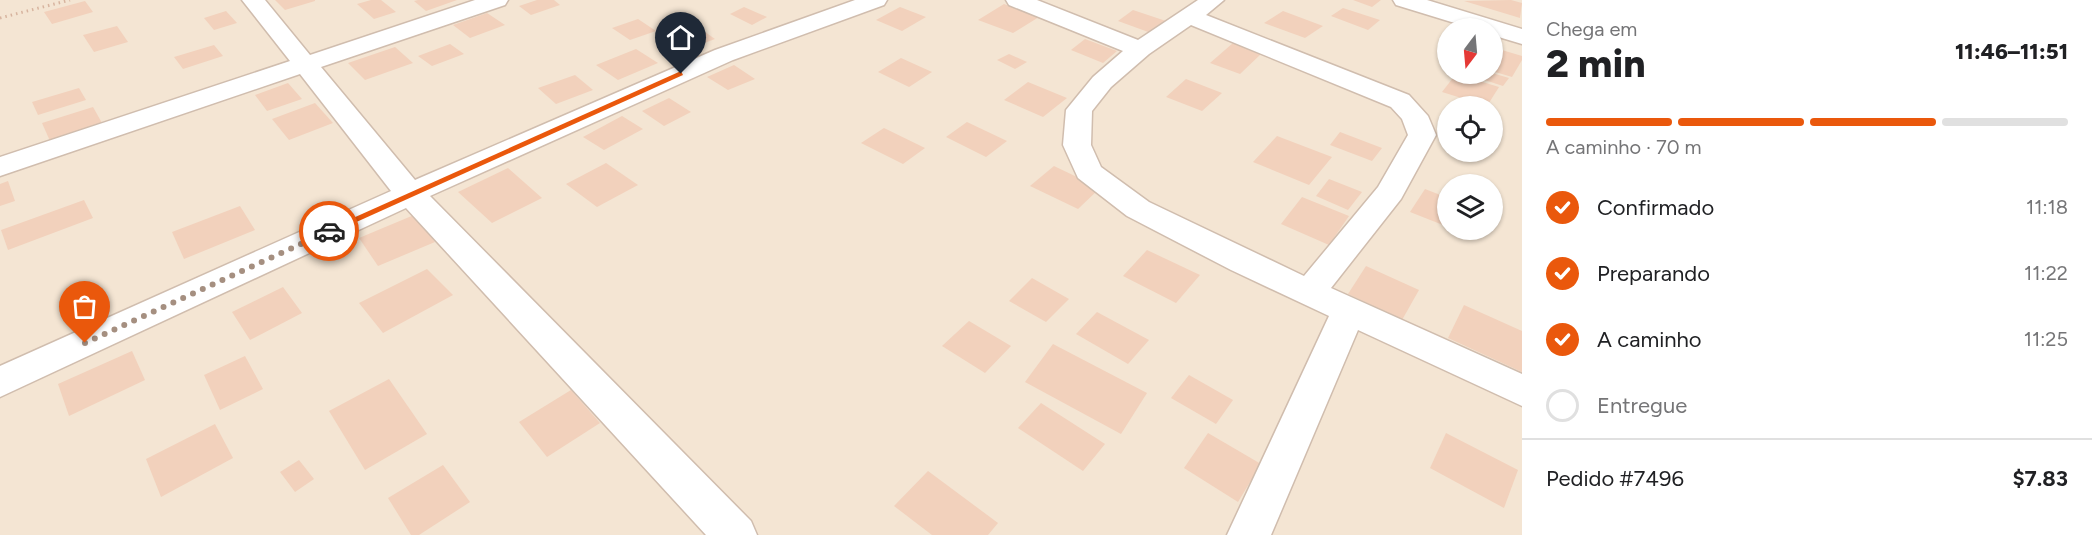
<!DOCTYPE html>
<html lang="pt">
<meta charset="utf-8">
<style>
:root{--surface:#fff;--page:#f2f2f2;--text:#202124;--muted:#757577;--line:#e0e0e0;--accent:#ea580c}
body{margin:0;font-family:Figtree,sans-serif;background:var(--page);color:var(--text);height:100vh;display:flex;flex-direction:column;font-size:22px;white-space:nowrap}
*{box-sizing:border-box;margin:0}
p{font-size:20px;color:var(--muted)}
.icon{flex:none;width:33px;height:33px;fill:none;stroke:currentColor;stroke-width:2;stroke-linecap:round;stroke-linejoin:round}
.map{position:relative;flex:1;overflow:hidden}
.panel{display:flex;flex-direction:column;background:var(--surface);width:570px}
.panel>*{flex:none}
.needle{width:39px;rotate:196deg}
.controls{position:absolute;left:1437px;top:18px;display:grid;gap:12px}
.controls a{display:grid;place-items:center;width:66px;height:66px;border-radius:50%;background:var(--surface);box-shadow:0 2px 4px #0004;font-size:30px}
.pin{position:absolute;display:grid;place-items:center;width:51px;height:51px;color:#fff;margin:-62px -26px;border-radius:50% 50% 50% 0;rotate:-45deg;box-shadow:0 0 6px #0007}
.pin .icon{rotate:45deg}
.courier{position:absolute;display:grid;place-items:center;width:60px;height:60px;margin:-30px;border:4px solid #ea580c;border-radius:50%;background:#fff;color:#222;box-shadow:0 2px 8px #0007}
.summary em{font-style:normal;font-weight:800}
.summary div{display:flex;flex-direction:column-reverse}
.summary{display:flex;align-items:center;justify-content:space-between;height:102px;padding:0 24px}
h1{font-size:39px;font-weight:800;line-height:45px}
.bar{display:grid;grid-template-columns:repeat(4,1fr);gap:9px 6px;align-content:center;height:72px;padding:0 24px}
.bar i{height:8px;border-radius:4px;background:var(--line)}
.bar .selected{background:var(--accent)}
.bar p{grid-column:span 4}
.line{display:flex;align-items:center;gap:15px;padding:0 24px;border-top:2px solid var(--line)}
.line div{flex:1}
ol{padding:0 24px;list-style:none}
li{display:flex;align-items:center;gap:18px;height:66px}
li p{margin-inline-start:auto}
li .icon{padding:6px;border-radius:50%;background:var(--accent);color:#fff;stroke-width:4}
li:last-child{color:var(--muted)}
li i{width:33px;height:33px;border:3px solid var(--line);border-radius:50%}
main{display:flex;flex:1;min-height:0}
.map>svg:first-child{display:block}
.residential{fill:#f4e5d3;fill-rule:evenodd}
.building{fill:#f2d1bc}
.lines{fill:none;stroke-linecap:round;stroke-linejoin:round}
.street-casing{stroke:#d0bdae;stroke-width:3}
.path{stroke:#d7b49f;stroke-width:3;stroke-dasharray:1.5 4;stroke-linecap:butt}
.street{fill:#fff;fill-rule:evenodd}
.route{fill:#ea580c}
.done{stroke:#a58f80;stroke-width:6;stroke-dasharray:0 10.8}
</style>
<main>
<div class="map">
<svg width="1522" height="535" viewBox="0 0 1522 535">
<rect width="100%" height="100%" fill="#fcf3e5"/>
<path class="residential" d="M0,0H1522V535H0ZM1448,28H1492V74H1448ZM1448,106H1492V152H1448ZM1448,184H1492V230H1448Z"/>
<g class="building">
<path d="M275,0H315V1L285,10Z"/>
<path d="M371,0H381L396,12L374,19L357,4Z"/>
<path d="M418,0H457L426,11L414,1Z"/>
<path d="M537,0H554L560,5L531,15L519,6Z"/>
<path d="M1353,0H1381L1372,7Z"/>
<path d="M1511,0L1522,3L1520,18L1464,1Z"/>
<path d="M85,1L93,12L52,24L44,12Z"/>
<path d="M1004,4L1039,17L1013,33L978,20Z"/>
<path d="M744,7L767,17L752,25L730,14Z"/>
<path d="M900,7L926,17L902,31L876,20Z"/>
<path d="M1343,8L1380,20L1368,30L1331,16Z"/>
<path d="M1133,10L1166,21L1151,33L1118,21Z"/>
<path d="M226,11L237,23L214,30L204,18Z"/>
<path d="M1283,11L1323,26L1305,38L1264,23Z"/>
<path d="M487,13L505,25L470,38L453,25Z"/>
<path d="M638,19L656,31L630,40L612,28Z"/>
<path d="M695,25L715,39L680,52L660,36Z"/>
<path d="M117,26L128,42L94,52L83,35Z"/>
<path d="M1085,39L1117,51L1103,63L1071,50Z"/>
<path d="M1233,43L1262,53L1240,74L1210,63Z"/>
<path d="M450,44L464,54L432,66L418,56Z"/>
<path d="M214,45L223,56L183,69L174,57Z"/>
<path d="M395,47L413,63L365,80L348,63Z"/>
<path d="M1492,47L1522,56V60L1512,77L1492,71Z"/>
<path d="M636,49L658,63L618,80L596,65Z"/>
<path d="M1009,54L1027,62L1015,69L997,60Z"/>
<path d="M901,58L932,72L909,87L878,72Z"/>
<path d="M734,65L755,79L728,90L707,77Z"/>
<path d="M1492,73L1509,78L1503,86L1466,74Z"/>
<path d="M1456,74L1499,87L1487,106L1442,92Z"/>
<path d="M575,75L593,90L556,104L538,88Z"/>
<path d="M1186,79L1222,93L1202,111L1166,97Z"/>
<path d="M1028,82L1067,98L1043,117L1004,100Z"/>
<path d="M288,83L302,99L267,111L255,95Z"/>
<path d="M79,88L86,100L38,115L32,102Z"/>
<path d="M669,98L691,112L664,126L642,111Z"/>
<path d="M315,103L333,123L289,140L272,119Z"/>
<path d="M93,107L102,123L50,141L42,123Z"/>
<path d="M622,116L643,129L604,150L583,137Z"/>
<path d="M967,122L1007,141L986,157L946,137Z"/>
<path d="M884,128L925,148L903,164L861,143Z"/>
<path d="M1340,132L1382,148L1372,161L1330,145Z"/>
<path d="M1277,136L1332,157L1309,185L1253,162Z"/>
<path d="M606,163L638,185L597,207L566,184Z"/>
<path d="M1054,166L1100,188L1078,209L1030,186Z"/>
<path d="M508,168L542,198L492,223L458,192Z"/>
<path d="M1329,179L1362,192L1348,210L1316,196Z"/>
<path d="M8,181L15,201L0,206V184Z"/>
<path d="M1425,189L1448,198V227L1410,212Z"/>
<path d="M1302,197L1349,216L1329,245L1281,224Z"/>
<path d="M84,200L93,218L8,250L1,230Z"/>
<path d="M240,206L255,230L184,259L172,232Z"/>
<path d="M414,215L435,242L378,266L359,238Z"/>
<path d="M1147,250L1200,275L1176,303L1123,276Z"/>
<path d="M1366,266L1419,290L1402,320L1348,294Z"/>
<path d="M427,269L453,295L383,333L359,303Z"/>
<path d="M1032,278L1069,299L1046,322L1009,301Z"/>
<path d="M283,287L302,313L250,340L232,312Z"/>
<path d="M1464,305L1522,331V372L1448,338Z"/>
<path d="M1097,312L1149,340L1128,364L1076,334Z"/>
<path d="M969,321L1011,346L985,373L942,346Z"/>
<path d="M1053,344L1147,393L1121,434L1025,382Z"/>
<path d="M132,351L145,380L69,416L58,384Z"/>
<path d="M245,356L263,389L220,410L204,375Z"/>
<path d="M1189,375L1233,400L1216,424L1171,398Z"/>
<path d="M389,379L427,434L365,470L329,411Z"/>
<path d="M571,390L600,423L547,457L519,422Z"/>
<path d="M1041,403L1105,444L1083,471L1018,428Z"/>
<path d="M215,424L233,458L161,497L146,459Z"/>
<path d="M1208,433L1261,464L1238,502L1184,468Z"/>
<path d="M1446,433L1518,470L1504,508L1430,468Z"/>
<path d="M299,460L314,479L295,492L280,472Z"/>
<path d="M443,465L470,502L419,535H411L388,498Z"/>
<path d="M928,471L998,523L988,535H932L894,506Z"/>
</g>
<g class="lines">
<g class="street-casing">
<g id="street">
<path d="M242,0H265L310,55L475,0H508L505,5L321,67L415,180L715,50L855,0H887L884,5L733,60L430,196L751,521L757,535H706L406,208L0,397V366L391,191L300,74L0,176V157L290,61Z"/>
<path d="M1006,0H1037L1138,40L1198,0H1224L1206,15L1409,95L1428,116L1436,135L1401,199L1331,288L1522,374V406L1358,330L1271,535H1227L1329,316L1231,270L1127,216L1078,178L1063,145L1066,110L1093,77L1123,51L1009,5ZM1191,25L1391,107L1402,119L1408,135L1378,187L1304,276L1149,202L1101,167L1091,145L1092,111L1111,87L1149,54Z"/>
<path d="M1393,0H1427L1522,29V44L1492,35V28H1471L1396,5Z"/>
</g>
</g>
<path class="path" d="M0,18L70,0"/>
<use href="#street" class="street"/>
</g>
<path class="route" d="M681,71L683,75L332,233L324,231Z"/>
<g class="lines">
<path class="done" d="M85,343L329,231"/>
</g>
</svg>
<div class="controls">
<a><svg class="needle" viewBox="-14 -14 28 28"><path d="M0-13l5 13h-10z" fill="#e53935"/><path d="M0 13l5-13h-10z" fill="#757577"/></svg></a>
<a><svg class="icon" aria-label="locate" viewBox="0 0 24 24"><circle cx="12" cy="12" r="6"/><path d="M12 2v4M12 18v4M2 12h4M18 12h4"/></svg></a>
<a><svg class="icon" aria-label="layers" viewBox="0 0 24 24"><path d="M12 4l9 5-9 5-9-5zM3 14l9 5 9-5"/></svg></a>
</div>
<div class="pin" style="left:85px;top:343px;background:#ea580c"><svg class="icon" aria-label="bag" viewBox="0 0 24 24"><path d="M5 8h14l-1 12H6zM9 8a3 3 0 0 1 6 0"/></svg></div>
<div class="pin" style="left:681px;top:74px;background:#1f2937"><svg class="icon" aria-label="home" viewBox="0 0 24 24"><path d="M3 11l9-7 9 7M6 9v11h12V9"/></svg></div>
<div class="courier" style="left:329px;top:231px"><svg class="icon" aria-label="car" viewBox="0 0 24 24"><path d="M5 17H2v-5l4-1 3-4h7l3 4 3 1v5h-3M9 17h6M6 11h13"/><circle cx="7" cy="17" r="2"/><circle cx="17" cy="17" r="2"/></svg></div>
</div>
<section class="panel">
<div class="summary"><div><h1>2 min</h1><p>Chega em</p></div><em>11:46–11:51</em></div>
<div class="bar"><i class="selected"></i><i class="selected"></i><i class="selected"></i><i></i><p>A caminho · 70 m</p></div>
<ol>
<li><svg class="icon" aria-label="check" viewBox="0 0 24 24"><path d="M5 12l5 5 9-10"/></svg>Confirmado<p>11:18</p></li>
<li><svg class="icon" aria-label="check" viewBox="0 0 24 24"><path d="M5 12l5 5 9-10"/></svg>Preparando<p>11:22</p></li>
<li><svg class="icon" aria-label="check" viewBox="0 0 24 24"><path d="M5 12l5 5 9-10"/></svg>A caminho<p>11:25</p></li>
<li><i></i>Entregue</li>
</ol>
<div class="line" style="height:78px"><div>Pedido #7496</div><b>$7.83</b></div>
</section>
</main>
